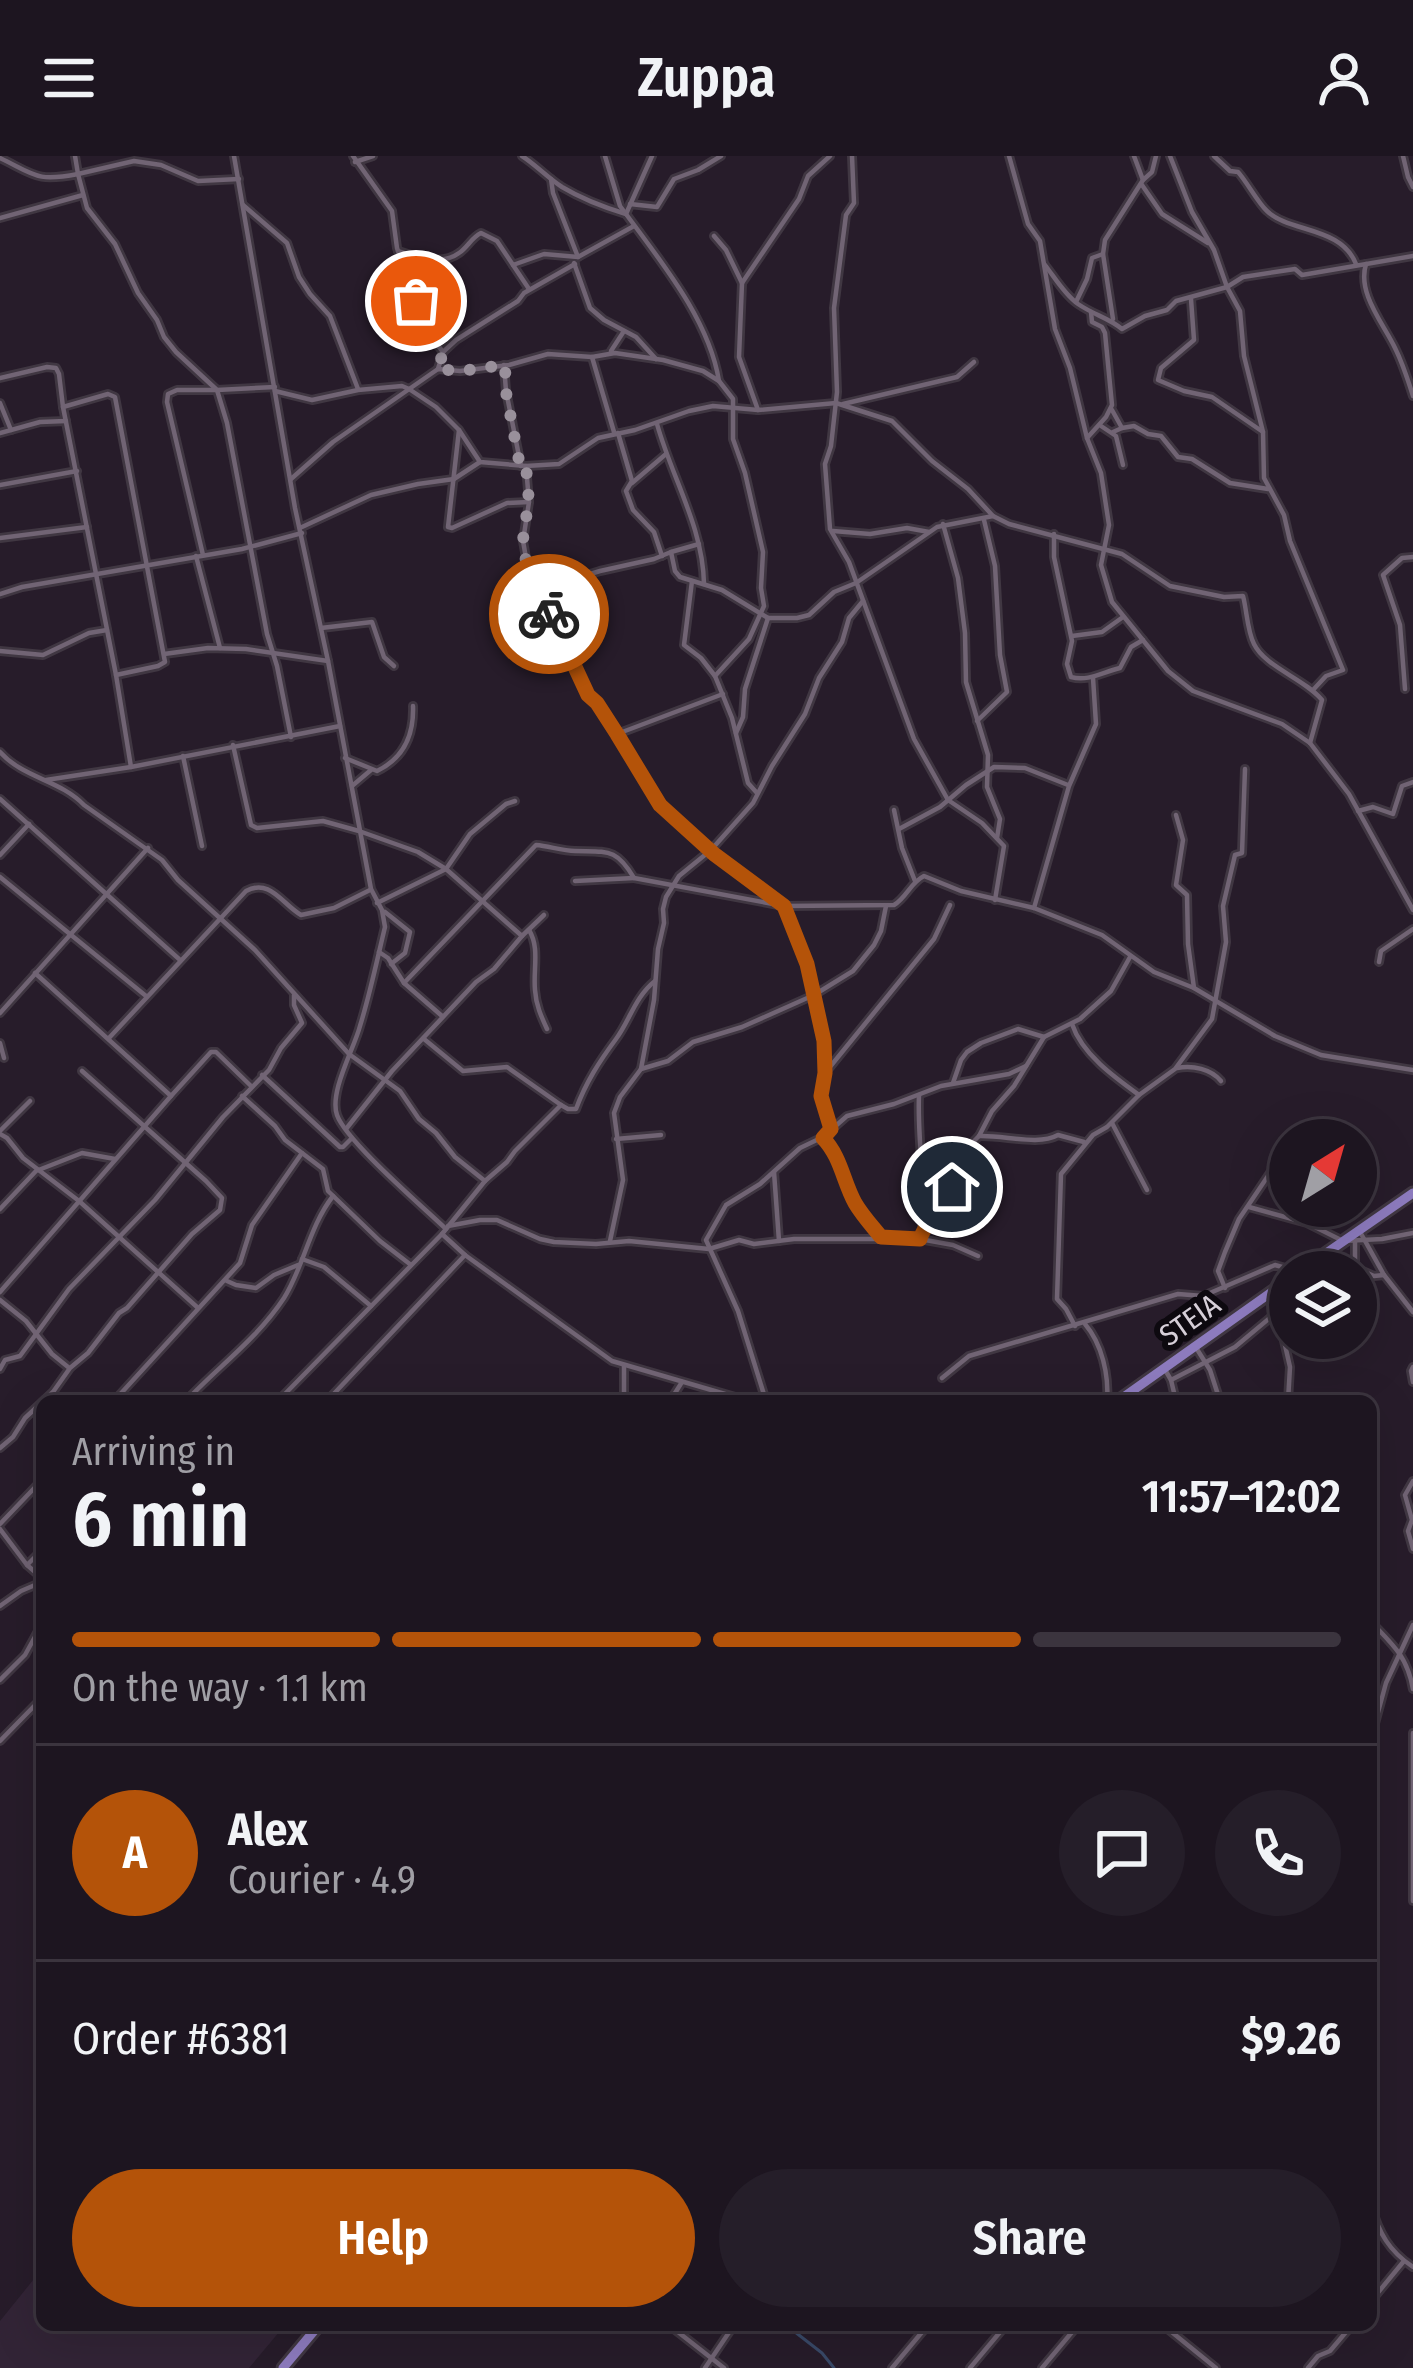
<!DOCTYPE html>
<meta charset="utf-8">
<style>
:root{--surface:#1d1520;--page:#251e29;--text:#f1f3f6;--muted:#a09fa5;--line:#3b343e;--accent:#b45309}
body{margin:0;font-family:"Fira Sans Condensed",sans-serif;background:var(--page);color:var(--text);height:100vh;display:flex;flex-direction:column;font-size:45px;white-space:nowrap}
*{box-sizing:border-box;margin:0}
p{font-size:39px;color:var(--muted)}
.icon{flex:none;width:66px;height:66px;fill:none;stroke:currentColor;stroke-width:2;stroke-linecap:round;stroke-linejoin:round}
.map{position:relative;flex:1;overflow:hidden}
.drawer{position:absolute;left:36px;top:1239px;width:1341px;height:936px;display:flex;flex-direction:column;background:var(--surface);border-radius:18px;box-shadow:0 12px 48px #0002,0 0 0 3px var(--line)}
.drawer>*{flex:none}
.needle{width:78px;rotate:37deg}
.controls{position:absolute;left:1269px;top:963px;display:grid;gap:24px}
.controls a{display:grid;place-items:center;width:108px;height:108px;border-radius:50%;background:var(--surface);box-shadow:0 12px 48px #0002,0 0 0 3px var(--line);font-size:60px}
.pin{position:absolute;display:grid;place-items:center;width:102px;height:102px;color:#fff;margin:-51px;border:6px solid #fff;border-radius:50%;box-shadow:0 3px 12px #0007}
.courier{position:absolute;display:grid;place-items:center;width:120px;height:120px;margin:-60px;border:9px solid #b45309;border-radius:50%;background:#fff;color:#222;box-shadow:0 3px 15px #0007}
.overview em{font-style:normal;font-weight:600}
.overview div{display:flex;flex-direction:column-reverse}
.overview{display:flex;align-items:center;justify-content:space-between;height:204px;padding:0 36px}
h1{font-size:78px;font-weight:600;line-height:90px}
.bar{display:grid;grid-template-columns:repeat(4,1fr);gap:18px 12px;align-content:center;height:144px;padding:0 36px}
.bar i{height:15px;border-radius:9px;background:var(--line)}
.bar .on{background:var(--accent)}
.bar p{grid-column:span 4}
.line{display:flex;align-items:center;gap:30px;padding:0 36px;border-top:3px solid var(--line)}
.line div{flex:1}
.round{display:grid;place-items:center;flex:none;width:126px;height:126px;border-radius:63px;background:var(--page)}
.button{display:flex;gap:24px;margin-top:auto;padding:24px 36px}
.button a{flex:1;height:138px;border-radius:72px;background:var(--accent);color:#fff;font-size:48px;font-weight:600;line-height:138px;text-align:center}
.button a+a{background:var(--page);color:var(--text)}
header{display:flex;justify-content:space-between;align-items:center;height:156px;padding:0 36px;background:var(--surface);font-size:54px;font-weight:600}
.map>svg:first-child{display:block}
.built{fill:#322436}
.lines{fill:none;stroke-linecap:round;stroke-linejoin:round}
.stream{stroke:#394968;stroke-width:3}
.street-casing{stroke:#403742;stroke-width:10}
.primary-casing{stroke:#403742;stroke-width:15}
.street{stroke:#716474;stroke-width:4.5}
.primary{stroke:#8d7bbe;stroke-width:9}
.done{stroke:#99909b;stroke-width:12;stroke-dasharray:0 21.6}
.route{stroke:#b45309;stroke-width:15}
.labels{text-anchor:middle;stroke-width:12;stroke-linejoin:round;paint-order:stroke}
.street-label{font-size:30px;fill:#d6cfd8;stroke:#0d090f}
</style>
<header><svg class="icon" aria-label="menu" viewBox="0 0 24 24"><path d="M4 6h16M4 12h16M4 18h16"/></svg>Zuppa<svg class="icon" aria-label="person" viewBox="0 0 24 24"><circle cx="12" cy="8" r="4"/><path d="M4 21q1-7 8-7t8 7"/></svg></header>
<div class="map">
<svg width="1413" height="2212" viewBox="0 0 1413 2212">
<rect width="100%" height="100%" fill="#271c2a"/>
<path class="built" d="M42,2113V2169H285L249,2212H0V2165Z"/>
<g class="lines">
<path class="stream" d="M786,2169L822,2197L834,2212"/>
<g class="street-casing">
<g id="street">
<path d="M75,0L78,18L134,5L161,9L198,25L239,23"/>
<path d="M234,0L295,352L328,505L371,733L382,754L385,771C377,804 370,838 360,870C354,893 329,936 337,959C346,985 422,1050 446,1073"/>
<path d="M353,0L392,55L397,92L420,158L432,182L443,196L438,213"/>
<path d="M522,0C536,9 548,22 562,31C582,43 603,51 626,58"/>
<path d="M605,0L620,50L626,58"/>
<path d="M652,0L626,58C662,107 709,164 719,225"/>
<path d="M852,0L854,47L846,59L834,152L837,236L831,290L825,308L830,373L849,406L914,583L948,644L982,667L1004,690L995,744"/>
<path d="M1009,0L1028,68L1040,85L1055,173L1070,212L1087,282L1101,317L1109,369L1101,409L1112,446L1168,515L1193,535L1282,568L1310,587L1349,638L1413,754"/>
<path d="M1134,0L1143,24"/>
<path d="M1170,0L1192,56L1214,94L1227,131L1240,155L1244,200L1263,276L1264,322L1284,359L1290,385L1343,514L1326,520L1313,534"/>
<path d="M1214,0L1230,15L1238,16C1247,26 1258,47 1267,55C1290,77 1341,70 1356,108"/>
<path d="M1403,0L1408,21L1413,31"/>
<path d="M0,2C35,19 36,26 78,18L87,52L115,88L138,137L157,164L164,181L176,196L217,234L275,231"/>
<path d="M355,6L373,0"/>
<path d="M551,23L553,37L578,101"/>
<path d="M1142,29L1162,58L1208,87"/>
<path d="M630,48L657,51L674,23L698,14L721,0"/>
<path d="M243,49L287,87L299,121L310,138L330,160L358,233"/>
<path d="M0,62L83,39"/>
<path d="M714,80L726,94L742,127"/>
<path d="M398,95C416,101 442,110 459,97C468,91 471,82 481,77L497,85L513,109L544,98L578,101L634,70"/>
<path d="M1103,98L1113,163"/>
<path d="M574,107L590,152L604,164L636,181L656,203"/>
<path d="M1366,108C1357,137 1383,167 1395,192C1403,208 1408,224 1413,240"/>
<path d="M513,109L529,133"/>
<path d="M1045,109C1055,122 1065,139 1078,148C1094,159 1109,162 1122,173L1145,160L1167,154L1176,145L1227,131L1243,121L1295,113L1302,119L1413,100"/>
<path d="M1191,143L1194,184L1161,212L1158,224L1184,235L1212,241L1263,276"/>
<path d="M1076,146L1087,123L1092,102L1103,98L1105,84L1143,24L1152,16L1156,0"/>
<path d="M611,195L624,175"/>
<path d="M443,196L456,184L518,145L524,137L575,108"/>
<path d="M592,201L614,276"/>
<path d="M504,209L506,235L521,310"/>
<path d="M0,222L47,211L56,212L59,218L63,251L116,519L131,611"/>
<path d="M275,235L312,244L358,234L402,230L409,233L436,251L459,274L480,306L526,310L559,308L598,282L635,274L689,255L713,250L758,254L836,247L892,265L932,305L968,333L993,360L1009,368L1122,398L1170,430L1224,441L1243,440C1247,455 1247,474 1254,488C1265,511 1305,523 1322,544L1310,587"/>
<path d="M0,247L11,274"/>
<path d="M843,248L957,221L974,206"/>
<path d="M63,251L108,238L115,241L165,506L158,510L116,519"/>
<path d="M758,254L739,201L742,127L799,43L808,20L830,0"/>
<path d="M1112,254L1122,272L1113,276"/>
<path d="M657,268C672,322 703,371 704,428"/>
<path d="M1101,270L1116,280L1123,309"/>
<path d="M1122,272L1134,270L1148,278L1161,280L1178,301L1192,303L1230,327L1268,333"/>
<path d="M459,274L448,371L452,372L507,347L529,346"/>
<path d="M0,277L40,266L66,265"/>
<path d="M618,277L632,325L626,335L633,354L654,376L662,400"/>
<path d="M1087,282L1106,261L1112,249L1105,177L1102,171L1092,166L1091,156"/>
<path d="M526,310L529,346L523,385L529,419L545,453L572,484L575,511L588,539L597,547L660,649L714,698L784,750L807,808L824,885L825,917L821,940L831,973"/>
<path d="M291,323L333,286L438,213L460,215L509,209L548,198L592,201L615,197L663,204L703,215L719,225L733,243V283L745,317L763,396L761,432L764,450L749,483L715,520"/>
<path d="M632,327L666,298"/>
<path d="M0,329L77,315"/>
<path d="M943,368L958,422L965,477L966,526L988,599L987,631L1000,663L997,682"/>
<path d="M302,371L371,339L418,328L454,323L480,306"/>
<path d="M833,375L870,378L907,372L929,376"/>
<path d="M1054,378V401L1072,485L1067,508L1071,521C1088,526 1103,516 1120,512L1131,491L1143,484"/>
<path d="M0,382L87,371"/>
<path d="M671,396L699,388"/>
<path d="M203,399L167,246L168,238L177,234H217L227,267L267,478L277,510L291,581"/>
<path d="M196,400L220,492"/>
<path d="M692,425L684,489L701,502L715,520L732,562L748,627L757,637"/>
<path d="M535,435L600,415L654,403L671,396L675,415L680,421L722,434L768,462H797L809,459L834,436L856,427L937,371L993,360"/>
<path d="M0,438L22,431L242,393L302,377"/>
<path d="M321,472L372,466L384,501L394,510"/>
<path d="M1072,480L1102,476L1123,461"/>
<path d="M0,495L43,499L89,477L107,474"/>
<path d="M164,498L208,492L246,493L328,505"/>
<path d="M1405,533L1400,469L1383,419L1402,402L1413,401"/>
<path d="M977,565L1007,536L1000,499L995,410L984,364"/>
<path d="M736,577L743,561L745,533L768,462"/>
<path d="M617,578L723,538"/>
<path d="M233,589L251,669L257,672L323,665L359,675L418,696L446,713L522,780L494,813L476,826L392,915L346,973"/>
<path d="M0,596C23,622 60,624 84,649L162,704L178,724L255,794L349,898L400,935L419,963L436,977L455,1001L485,1025"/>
<path d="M183,600L202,690"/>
<path d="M345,602L377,615C404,602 414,579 413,550"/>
<path d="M46,624L131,611L340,570"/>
<path d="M352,630L371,614"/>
<path d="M0,643L179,803"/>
<path d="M894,654L902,692L915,725"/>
<path d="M1358,655L1373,651L1393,658L1402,630L1413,626"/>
<path d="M1176,659L1183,684L1176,729L1187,739L1188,788L1194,832"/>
<path d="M899,673L940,651L966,629L994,611L1025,612L1068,629"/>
<path d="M0,699L29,668"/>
<path d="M0,721L146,840"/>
<path d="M575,725L634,722"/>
<path d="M377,747L446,713L470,678L506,648L515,645"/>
<path d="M1034,752L1069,630L1096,568L1093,522"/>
<path d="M385,756L410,776L405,797L391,808"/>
<path d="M529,774C540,792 533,813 535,834C536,849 541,860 547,873"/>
<path d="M522,780L544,759"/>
<path d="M379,796L388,802L404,827L442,860"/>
<path d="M1379,806L1381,795L1413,773"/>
<path d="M404,827L536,689C549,690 562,695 575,695C608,696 616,692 634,722L784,750L894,749C907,741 910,727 924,720L961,735L1034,752L1102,779L1154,816L1194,832L1275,880L1321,899L1413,914"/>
<path d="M0,857L148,692"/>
<path d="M1072,868C1082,898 1114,921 1139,939"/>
<path d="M109,882L246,735C270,722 282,748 301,759L334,752L370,734"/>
<path d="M424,883L463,915L507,911L561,949L568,953H576C586,926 599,906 616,883C630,864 635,841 655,825"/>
<path d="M0,887L4,902"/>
<path d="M1177,912C1193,909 1211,913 1221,925"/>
<path d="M641,913L668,905L693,886L742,871L814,839L853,815L874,789L881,775L886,750"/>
<path d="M825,917L934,783L950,749"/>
<path d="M262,919L340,991H343L351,983"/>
<path d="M953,927L961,904L967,896L981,887L1018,873L1044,881L1080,863L1111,835L1130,801"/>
<path d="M919,939C917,983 926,1027 922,1071"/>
<path d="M171,940L211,896H216L251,930"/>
<path d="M242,940L275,970L285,984L323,1013L328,1035L380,1085L411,1109"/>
<path d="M1112,967L1147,1034"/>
<path d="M0,975L30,945"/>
<path d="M0,978L7,982L23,1002L79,1045L197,1151"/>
<path d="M979,980C1005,979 1038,990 1058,979L1084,986"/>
<path d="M616,983L661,979"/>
<path d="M824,983L837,999L856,1049L881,1081"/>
<path d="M774,1016L779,1085"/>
<path d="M1249,1051L1307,1067L1343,1085L1382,1083L1413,1077"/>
<path d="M0,1053L36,1015L82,997L115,1003"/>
<path d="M448,1070L480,1064H497L540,1083L554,1086L596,1088L629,1085L709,1093L739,1084L754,1088L794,1083H920L953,1089L978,1100"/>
<path d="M1359,1074L1384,1119L1413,1156"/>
<path d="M922,1075L930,1068L952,1031L966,993L979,980L992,955L1014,930L1044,881"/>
<path d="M442,1078L465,1099L612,1205L749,1245"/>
<path d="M610,1085L623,1024L614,957L620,941L641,913L654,844L658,793L664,767L663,753L666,741L679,720L711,694L753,647L772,610L805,558L819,522L842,486L849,462L863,445"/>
<path d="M302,1103L324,1111L371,1150"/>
<path d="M1356,1112L1374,1120L1384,1119"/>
<path d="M1355,1116V1086"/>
<path d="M227,1125L236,1129L256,1132L274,1119L298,1109"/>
<path d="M1225,1132L1218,1115L1225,1096L1239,1063L1274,1011"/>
<path d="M0,1136L171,940L35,817"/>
<path d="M0,1144L26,1165L52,1198L68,1211"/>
<path d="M1085,1168C1102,1188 1109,1219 1107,1245"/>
<path d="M1075,1170L1066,1153L1057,1143L1061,1018L1093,979L1107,971L1139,939L1175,913L1212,863L1226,786L1223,750L1235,699L1242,697L1245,613"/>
<path d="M1195,1190L1210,1214L1220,1245"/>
<path d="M624,1210V1245"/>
<path d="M1413,1211L1411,1215L1413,1226"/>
<path d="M1164,1212L1171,1224L1176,1245"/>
<path d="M0,1213L5,1204L20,1200L69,1133L155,1044L223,961L269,914L281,892L302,867L294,849V839"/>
<path d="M942,1222L969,1200L1178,1138L1203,1140L1275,1109L1296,1115"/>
<path d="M1171,1224L1235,1191L1277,1156"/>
<path d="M114,1245L240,1107L252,1069L302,997"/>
<path d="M186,1245C219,1210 257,1183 284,1142C304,1110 309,1071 333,1040"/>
<path d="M278,1245L442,1078L485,1025L507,1006L515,995L561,949"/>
<path d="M327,1245L465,1099"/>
<path d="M670,1245L682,1226"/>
<path d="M766,1245L738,1155L706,1084L726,1049L760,1028L800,992L823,981L847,960L894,948L941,930L1009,918L1026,910"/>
<path d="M1288,1245L1290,1211L1277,1154L1290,1132"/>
<path d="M0,1292L13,1281L25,1262L53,1236L70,1212L88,1197L119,1157L127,1152L192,1078L220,1054L222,1042L206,1025L82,915"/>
<path d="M1413,1325L1405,1339L1412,1364L1408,1375L1413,1393"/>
<path d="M0,1368L42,1324"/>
<path d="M0,1373L27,1409L42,1422"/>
<path d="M27,1409L42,1394"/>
<path d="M0,1450L21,1435L42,1426"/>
<path d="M1371,1466C1393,1489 1407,1500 1413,1533"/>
<path d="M0,1524L25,1499L42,1468"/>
<path d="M1413,1577V1745"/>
<path d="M1371,1582L1386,1527L1413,1469"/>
<path d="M0,1585L42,1542"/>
<path d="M1371,2050C1379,2077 1389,2095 1413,2111"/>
<path d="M1371,2145L1404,2105"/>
<path d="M669,2169L724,2212"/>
<path d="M1163,2169L1216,2212"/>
<path d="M705,2212L734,2169"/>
<path d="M892,2212L928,2169"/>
<path d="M970,2212L1006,2169"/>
<path d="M1042,2212L1078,2169"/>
<path d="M1308,2212L1318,2200L1330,2195L1352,2169"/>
</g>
</g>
<g class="primary-casing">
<g id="primary">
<path d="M1299,1116L1413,1037"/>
<path d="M1118,1245L1290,1123"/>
<path d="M283,2212L319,2169"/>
</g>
</g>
<use href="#street" class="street"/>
<use href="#primary" class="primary"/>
</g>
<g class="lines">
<path class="done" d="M416,145L424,169L443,196L438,213L460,215L505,209L506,236L520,310H526L529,346L523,378L525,401L536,435L549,458"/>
<path class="route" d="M549,458L572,484L575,511L588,539L597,547L617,578L660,649L714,698L784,750L807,808L824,885L825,917L821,940L831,973L823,982C841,1001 843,1025 855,1047C862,1059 872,1070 881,1081L920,1083C922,1074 945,1042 952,1031"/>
</g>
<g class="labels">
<g class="street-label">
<text transform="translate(1190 1164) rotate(-35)" y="10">STEIA</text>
</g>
</g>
</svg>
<div class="controls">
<a><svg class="needle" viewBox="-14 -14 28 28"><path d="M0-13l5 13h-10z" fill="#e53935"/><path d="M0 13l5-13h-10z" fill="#a09fa5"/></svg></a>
<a><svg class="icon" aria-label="layers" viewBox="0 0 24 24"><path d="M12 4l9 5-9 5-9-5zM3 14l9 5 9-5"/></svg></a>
</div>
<div class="pin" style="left:416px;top:145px;background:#ea580c"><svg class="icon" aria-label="bag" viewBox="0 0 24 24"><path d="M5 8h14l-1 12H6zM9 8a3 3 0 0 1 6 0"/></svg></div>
<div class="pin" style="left:952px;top:1031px;background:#1f2937"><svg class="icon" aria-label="home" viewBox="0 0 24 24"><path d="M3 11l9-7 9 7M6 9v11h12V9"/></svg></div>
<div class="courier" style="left:549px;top:458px"><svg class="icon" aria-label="bike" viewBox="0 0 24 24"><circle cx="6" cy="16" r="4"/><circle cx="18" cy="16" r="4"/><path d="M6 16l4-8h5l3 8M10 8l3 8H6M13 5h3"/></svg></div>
<section class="drawer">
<div class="overview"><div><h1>6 min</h1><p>Arriving in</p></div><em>11:57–12:02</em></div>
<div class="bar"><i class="on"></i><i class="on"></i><i class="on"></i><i></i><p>On the way · 1.1 km</p></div>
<div class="line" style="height:216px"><b class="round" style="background:var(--accent);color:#fff">A</b><div><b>Alex</b><p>Courier · 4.9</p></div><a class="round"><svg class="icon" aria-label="chat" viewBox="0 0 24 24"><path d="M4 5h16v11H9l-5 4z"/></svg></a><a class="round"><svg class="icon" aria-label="phone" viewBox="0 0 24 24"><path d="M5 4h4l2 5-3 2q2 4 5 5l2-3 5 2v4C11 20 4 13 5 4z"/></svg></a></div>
<div class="line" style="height:156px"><div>Order #6381</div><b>$9.26</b></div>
<div class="button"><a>Help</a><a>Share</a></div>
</section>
</div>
